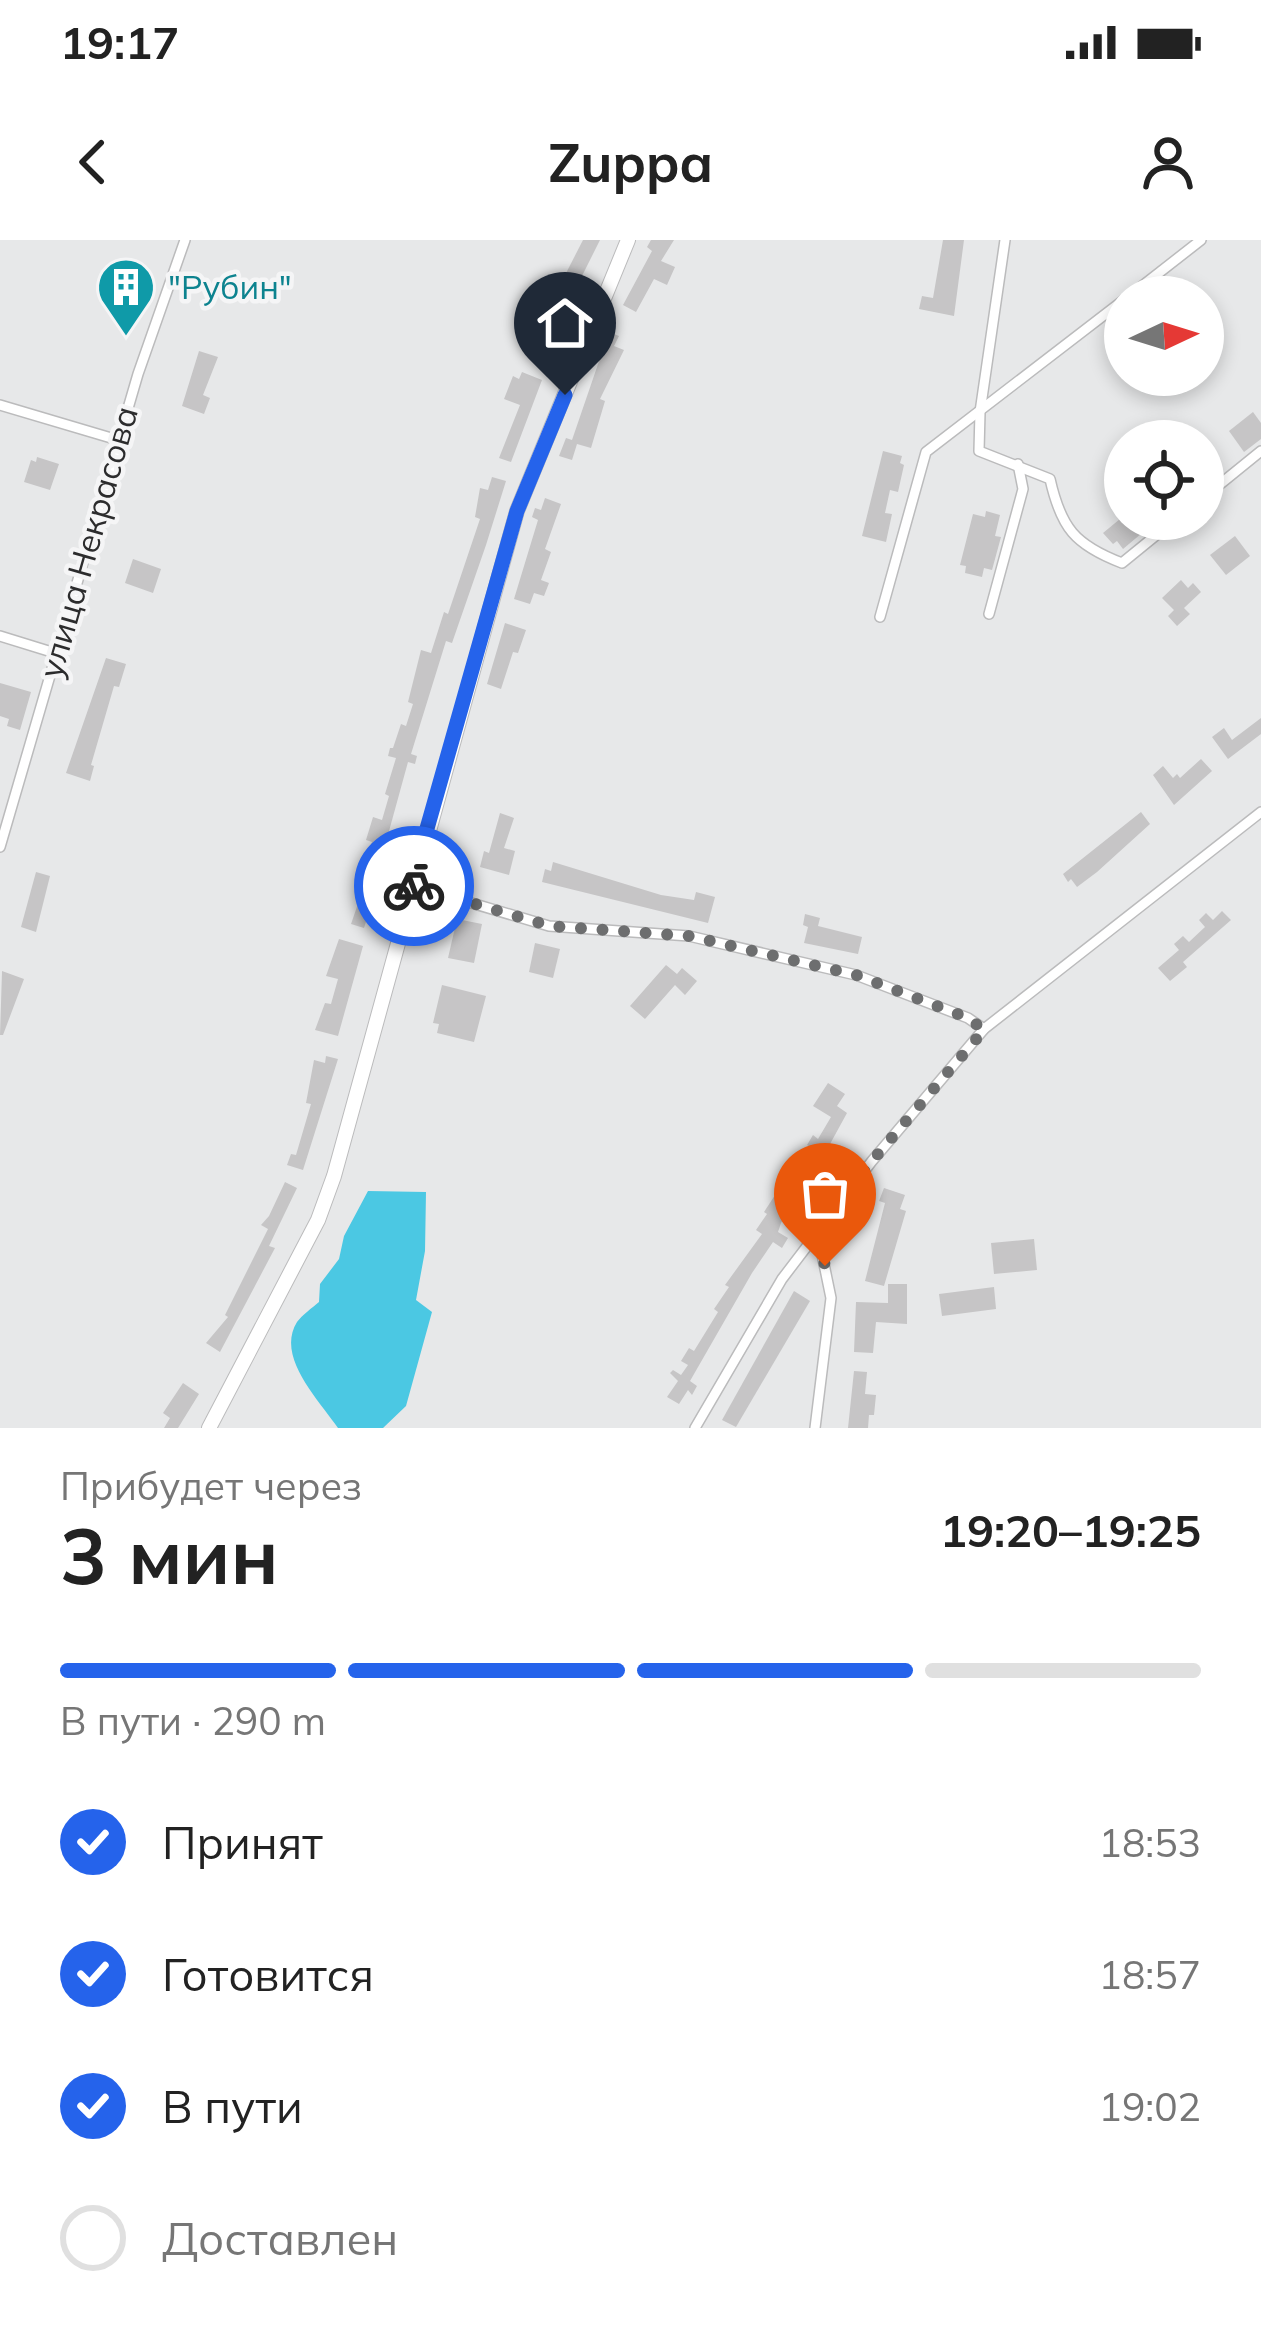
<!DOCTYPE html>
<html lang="ru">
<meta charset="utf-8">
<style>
:root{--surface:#fff;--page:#f6f6f6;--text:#222;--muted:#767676;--line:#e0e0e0;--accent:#2563eb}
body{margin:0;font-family:Mulish,sans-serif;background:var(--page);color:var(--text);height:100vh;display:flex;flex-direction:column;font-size:45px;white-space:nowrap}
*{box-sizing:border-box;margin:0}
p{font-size:39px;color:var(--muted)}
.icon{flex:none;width:66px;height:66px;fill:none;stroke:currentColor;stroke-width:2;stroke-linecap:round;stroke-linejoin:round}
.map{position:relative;height:1188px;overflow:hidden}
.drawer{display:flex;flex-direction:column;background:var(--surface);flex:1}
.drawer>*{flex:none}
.needle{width:78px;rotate:86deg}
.controls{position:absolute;left:1104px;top:36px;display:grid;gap:24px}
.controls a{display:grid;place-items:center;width:120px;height:120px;border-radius:50%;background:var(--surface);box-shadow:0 6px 18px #0003;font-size:60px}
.pin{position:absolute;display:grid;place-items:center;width:102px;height:102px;color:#fff;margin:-123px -51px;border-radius:50% 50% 50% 0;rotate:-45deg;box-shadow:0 0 12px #0007}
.pin .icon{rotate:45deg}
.courier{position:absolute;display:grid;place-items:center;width:120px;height:120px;margin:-60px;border:9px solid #2563eb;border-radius:50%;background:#fff;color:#222;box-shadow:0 3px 15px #0007}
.summary em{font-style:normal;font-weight:700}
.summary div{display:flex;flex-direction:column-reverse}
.summary{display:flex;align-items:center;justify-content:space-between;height:204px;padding:0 60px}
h1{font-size:78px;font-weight:700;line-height:90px}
.bar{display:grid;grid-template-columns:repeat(4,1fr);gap:18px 12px;align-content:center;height:144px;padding:0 60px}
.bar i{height:15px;border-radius:9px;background:var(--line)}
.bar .active{background:var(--accent)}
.bar p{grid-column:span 4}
ol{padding:0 60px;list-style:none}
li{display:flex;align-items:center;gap:36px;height:132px}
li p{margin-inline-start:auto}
li .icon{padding:12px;border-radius:50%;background:var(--accent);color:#fff;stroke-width:4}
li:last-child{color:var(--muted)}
li i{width:66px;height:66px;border:6px solid var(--line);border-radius:50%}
.status{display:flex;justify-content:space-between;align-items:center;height:84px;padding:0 60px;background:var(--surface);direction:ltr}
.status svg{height:33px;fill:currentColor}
header{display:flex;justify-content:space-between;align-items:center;height:156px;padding:0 60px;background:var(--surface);font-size:54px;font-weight:700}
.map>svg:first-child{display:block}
.water{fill:#4bc8e3}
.building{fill:#c6c5c6}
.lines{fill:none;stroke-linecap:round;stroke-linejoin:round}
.street-casing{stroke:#bbbbbc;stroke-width:12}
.secondary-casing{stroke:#bbbbbc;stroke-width:16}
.street{stroke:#fff;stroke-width:9}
.secondary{stroke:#fff;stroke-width:14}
.done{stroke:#6d6e6f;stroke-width:12;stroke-dasharray:0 21.6}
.route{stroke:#2563eb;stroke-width:15}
.labels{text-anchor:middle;stroke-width:9;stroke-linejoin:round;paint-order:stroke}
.culture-label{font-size:33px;fill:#0d838f;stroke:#f5f5f6;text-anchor:start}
.street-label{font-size:33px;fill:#2c2c2d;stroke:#f5f5f6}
</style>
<div class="status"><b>19:17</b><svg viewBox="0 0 49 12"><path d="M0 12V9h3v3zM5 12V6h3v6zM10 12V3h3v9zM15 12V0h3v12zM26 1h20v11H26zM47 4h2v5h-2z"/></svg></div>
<header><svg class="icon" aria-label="back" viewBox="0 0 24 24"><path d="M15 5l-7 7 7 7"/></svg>Zuppa<svg class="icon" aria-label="person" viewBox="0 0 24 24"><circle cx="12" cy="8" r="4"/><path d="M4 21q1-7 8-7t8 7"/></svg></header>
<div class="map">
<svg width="1261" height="1188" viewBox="0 0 1261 1188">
<rect width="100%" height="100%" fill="#e7e8e9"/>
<path class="water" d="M368,951L426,952L425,1011L416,1060L432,1072L406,1166L383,1188H338C320,1161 275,1117 297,1082C302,1075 312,1068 319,1062L320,1044L339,1019L344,996Z"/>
<g class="building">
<path d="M583,0H600L576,48L562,41Z"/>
<path d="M651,0H674L661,21L675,27L667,45L654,39L636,72L623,65L652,11L647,7Z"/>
<path d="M943,0H964L954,76L919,69L922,56L933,58Z"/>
<path d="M548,55L572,65L550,116L537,111L552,74L542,70Z"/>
<path d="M609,92L619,96L614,106L624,110L600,159L605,161L591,208L577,204L572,220L559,216L566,198L572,200Z"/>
<path d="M199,111L218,117L203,155L210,158L204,174L182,166Z"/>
<path d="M522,132L542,140L511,222L499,218L520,165L504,159L513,136L519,139Z"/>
<path d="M1253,172L1261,183V199L1244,212L1229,191Z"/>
<path d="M883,211L902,216L900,223L904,225L898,252L890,250L885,273L892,274L886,302L862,296Z"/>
<path d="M37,217L59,224L50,250L24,242L31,220L36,222Z"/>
<path d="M492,237L506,241L486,305L452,403L446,401L411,514L417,516L415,524L408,522L383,613L381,636L364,688L351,684L371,626L365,625L372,602L366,600L373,577L382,580L389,556L385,554L396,518L388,516L390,508H393L401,484L406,486L413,464L408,462L421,410L431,413L444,372L448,374L480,279L475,277L480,248L488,250Z"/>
<path d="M545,258L561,264L545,309L551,312L541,340L549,343L544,356L534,353L530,364L514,359L538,280L532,277L535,268L541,270Z"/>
<path d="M986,271L1000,275L995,296L1001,297L992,330L984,328L982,337L965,333L966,326L960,325L973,274L985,277Z"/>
<path d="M1120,279H1141L1148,288L1123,309L1117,301L1113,304L1103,293Z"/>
<path d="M1235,296L1250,316L1226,335L1210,315Z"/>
<path d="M133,319L161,329L153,353L125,343Z"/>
<path d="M1181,340L1188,348L1193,343L1201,352L1184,368L1190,374L1177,386L1168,376L1174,370L1162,358Z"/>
<path d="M505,383L526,390L518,413L513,412L501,449L487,444Z"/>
<path d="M106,418L126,424L119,447L114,446L91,525L94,526L90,541L66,533Z"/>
<path d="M0,443L31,452L20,490L7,486L9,479L0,476Z"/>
<path d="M1261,478V494L1228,519L1212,497L1224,488L1232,500Z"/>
<path d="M1201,519L1212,531L1174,565L1153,535L1163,526L1173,538L1177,534L1180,538Z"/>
<path d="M1141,572L1150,584L1097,632L1077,647L1071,639L1068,642L1063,634Z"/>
<path d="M500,573L514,578L504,608L515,611L509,635L480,627L484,611L489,613Z"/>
<path d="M553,622L661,655L694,660L696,652L715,657L708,683L542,642L545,629L551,631Z"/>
<path d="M36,632L50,636L36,692L21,687Z"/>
<path d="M1222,671L1231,680L1183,722L1187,727L1170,741L1158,728L1179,710L1174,704L1183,696L1189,702L1205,687L1199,680L1206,673L1213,680Z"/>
<path d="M805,674L820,678L818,686L862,697L858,714L804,703L808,687L803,685Z"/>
<path d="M457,679L482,684L474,723L448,718Z"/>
<path d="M339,699L363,706L338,796L315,790L325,763L331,764L338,739L326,736Z"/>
<path d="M535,703L560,709L553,738L529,732Z"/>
<path d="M666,725L677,734L682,728L697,741L685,755L675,745L645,779L630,766Z"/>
<path d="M2,731L24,739L3,795H0Z"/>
<path d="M442,745L486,756L474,802L437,793L439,784L433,783Z"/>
<path d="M326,816L338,819L303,930L287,925L291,914L296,915L311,864L306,863L314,820L325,823Z"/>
<path d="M828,843L845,854L837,866L847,873L824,915L807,905L813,895L818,899L831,877L813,866Z"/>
<path d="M794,926L810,936L781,983L778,992L788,998L782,1008L773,1002L752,1033L690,1141L697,1146L692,1155L688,1150L679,1164L667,1157L678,1141L670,1133L673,1130L681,1135L688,1125L681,1121L689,1108L694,1111L718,1072L714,1069L729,1047L725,1045L762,994L756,990L767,974L764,972Z"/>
<path d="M285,942L297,948L269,1006L275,1008L220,1112L206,1103L228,1077L225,1075L268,989L261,985L269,976Z"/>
<path d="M884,948L905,955L900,969L906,971L884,1046L865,1041L885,963L879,961Z"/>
<path d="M1034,999L1037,1030L994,1034L991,1003Z"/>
<path d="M888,1044H907V1084L876,1082L873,1113L854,1112L856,1062L888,1063Z"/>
<path d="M994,1047L996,1069L942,1076L939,1054Z"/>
<path d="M794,1051L810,1061L736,1187L722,1180Z"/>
<path d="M854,1131L867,1132L865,1154L876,1155L874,1175H869L868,1188H848Z"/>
<path d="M183,1143L199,1154L178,1188H164L170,1178L163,1173Z"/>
</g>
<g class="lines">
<g class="street-casing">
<g id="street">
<path d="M1005,0L980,172L979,211L1050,239C1061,288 1075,305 1122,323L1176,279"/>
<path d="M1128,57L1201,0"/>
<path d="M0,165L118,200"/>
<path d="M1203,258L1261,211"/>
<path d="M989,374L1023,249L1018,224"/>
<path d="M880,377L926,212L1125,59"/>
<path d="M0,396L55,413"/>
<path d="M0,607L138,134L185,0"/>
<path d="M411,645L549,686L689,696L856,735L968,778L984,789"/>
<path d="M695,1188L782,1039L872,921L984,789L1261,572"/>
<path d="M815,1188L831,1058L818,995"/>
</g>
</g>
<g class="secondary-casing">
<path id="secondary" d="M209,1188L318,980L334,936L517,271L628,0"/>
</g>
<use href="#street" class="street"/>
<use href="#secondary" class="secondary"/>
</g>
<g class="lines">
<path class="done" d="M414,646L550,686L689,696L856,735L968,778L984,790L872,921L818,994L825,1026"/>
<path class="route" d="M414,646L411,645L517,271L565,155"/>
</g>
<defs>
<g id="building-pin" transform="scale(3)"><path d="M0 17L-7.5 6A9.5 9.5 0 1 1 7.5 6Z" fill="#0f9aa8" stroke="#f5f5f6"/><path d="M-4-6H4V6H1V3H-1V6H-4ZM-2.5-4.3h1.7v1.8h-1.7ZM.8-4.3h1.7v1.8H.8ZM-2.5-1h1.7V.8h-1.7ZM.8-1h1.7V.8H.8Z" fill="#fff"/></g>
</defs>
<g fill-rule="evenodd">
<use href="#building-pin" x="126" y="47"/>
</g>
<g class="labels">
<g class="culture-label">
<text x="168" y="59">"Рубин"</text>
</g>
<g class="street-label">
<text transform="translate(88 302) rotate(-74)" y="12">улица Некрасова</text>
</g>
</g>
</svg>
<div class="controls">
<a><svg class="needle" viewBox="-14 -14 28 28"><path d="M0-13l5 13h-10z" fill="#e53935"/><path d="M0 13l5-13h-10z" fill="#767676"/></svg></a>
<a><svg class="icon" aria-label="locate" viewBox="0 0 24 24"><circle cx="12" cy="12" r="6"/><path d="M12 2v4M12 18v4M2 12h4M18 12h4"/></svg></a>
</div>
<div class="pin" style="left:825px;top:1026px;background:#ea580c"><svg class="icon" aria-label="bag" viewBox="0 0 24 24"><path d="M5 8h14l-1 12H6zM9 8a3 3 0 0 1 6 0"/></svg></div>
<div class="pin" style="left:565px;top:155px;background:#1f2937"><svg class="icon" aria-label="home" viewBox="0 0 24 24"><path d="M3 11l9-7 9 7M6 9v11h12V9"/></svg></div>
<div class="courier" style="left:414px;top:646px"><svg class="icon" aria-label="bike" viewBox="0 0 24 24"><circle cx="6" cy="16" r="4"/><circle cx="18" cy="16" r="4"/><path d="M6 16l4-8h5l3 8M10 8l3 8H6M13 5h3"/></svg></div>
</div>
<section class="drawer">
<div class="summary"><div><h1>3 мин</h1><p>Прибудет через</p></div><em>19:20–19:25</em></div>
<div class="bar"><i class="active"></i><i class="active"></i><i class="active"></i><i></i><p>В пути · 290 m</p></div>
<ol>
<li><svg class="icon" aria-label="check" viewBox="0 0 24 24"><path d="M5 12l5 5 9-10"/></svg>Принят<p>18:53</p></li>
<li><svg class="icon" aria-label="check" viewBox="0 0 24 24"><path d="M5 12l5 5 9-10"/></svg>Готовится<p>18:57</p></li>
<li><svg class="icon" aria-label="check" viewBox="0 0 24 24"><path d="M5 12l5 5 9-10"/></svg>В пути<p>19:02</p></li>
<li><i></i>Доставлен</li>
</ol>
</section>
